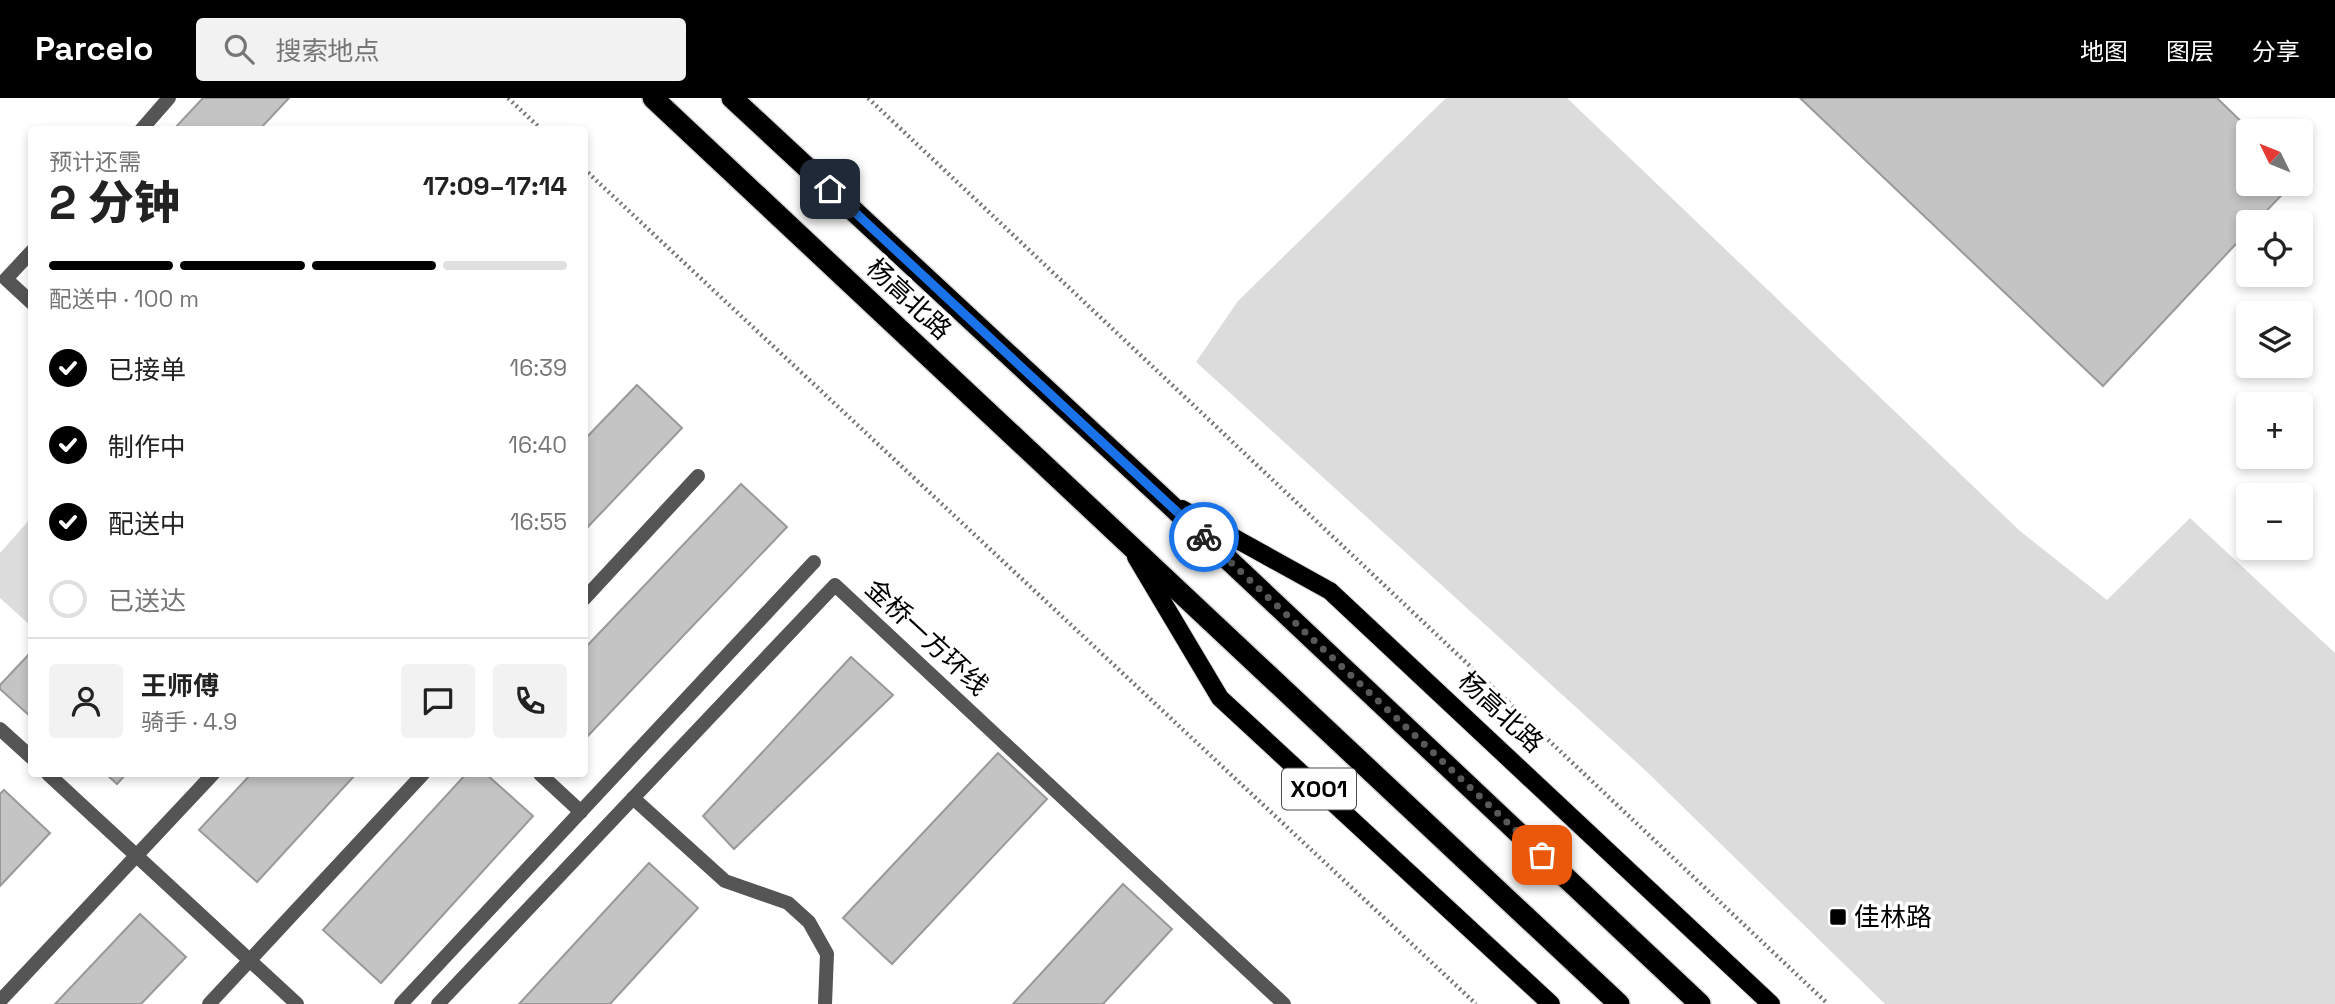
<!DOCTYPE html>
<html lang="zh">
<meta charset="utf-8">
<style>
:root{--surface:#fff;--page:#f2f2f2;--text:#222;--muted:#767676;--line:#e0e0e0;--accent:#000}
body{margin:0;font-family:"Space Grotesk","Noto Sans SC",sans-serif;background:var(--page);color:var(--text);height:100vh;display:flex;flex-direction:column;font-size:26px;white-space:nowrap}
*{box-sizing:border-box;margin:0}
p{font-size:23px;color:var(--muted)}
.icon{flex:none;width:38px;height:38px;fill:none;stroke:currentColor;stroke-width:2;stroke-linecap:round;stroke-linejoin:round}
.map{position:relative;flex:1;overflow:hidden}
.panel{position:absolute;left:28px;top:28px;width:560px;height:651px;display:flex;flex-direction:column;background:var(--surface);border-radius:7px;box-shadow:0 4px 10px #0003}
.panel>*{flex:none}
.needle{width:46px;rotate:313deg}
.fabs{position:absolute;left:2236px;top:21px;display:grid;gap:14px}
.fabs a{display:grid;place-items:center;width:77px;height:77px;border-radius:7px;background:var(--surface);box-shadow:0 4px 10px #0003;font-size:35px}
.pin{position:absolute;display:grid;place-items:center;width:60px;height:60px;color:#fff;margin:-30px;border-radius:14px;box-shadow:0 4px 10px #0006}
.courier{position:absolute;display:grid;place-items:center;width:70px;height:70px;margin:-35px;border:5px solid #1a73e8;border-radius:50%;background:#fff;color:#222;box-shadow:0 2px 9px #0007}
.overview em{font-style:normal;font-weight:800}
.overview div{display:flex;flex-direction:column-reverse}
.overview{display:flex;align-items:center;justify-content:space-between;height:119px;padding:0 21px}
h1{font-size:46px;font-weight:800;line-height:52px}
.bar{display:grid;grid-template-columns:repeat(4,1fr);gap:10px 7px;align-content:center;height:84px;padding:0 21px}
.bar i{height:9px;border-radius:5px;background:var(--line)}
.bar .selected{background:var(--accent)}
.bar p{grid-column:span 4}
.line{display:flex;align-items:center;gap:18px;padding:0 21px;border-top:2px solid var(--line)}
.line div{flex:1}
.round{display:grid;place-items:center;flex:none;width:74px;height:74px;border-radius:7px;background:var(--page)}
ol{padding:0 21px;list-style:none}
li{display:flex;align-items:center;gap:21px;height:77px}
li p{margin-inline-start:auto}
li .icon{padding:7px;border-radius:50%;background:var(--accent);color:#fff;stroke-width:4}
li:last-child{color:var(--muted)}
li i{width:38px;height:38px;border:4px solid var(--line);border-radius:50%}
header{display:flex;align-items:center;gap:42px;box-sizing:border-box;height:98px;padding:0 35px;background:var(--accent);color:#fff}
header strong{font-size:33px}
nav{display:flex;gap:38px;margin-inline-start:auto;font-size:24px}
.search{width:490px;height:63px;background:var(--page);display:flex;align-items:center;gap:18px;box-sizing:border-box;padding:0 24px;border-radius:7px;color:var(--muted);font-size:26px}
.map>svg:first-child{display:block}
.green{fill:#dcdcdc}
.building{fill:#c4c4c4;stroke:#999;stroke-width:2}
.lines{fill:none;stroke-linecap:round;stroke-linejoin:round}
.primary-casing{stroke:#dbdbdb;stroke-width:20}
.highway-casing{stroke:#dbdbdb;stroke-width:24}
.path{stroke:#777;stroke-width:4.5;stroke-dasharray:2 3.5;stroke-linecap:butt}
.lane{stroke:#555;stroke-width:14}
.primary{stroke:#000;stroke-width:18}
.highway{stroke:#000;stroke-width:21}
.done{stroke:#595959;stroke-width:7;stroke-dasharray:0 12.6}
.route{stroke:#1a73e8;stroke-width:9}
.poi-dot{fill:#000;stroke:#fff;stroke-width:2.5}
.labels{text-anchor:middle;stroke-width:7;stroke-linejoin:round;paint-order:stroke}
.shield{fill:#fff;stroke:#4c4c4c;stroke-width:2}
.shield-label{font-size:24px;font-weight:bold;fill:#000}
.street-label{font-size:26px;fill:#000;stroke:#fff}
.poi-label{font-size:26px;fill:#000;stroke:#fff;text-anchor:start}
</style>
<header>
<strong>Parcelo</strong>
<div class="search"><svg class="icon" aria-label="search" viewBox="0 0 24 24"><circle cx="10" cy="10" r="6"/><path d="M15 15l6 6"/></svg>搜索地点</div>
<nav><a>地图</a><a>图层</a><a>分享</a></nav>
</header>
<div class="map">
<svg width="2335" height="906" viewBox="0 0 2335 906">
<rect width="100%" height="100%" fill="#fff"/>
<g class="green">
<path d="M1446,0H1567L2020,433L2107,502L2190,420L2335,555V906H1885L1645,672L1196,264L1238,203Z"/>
<path d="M31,420V528L0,500V455Z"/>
</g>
<g class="building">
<path d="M203,0H289L259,32H173Z"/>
<path d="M1800,0H2217L2251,33H2249V86H2292L2256,124H2249V132L2103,288Z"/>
<path d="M637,287L682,330L584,433V342Z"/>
<path d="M741,386L787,429L584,642V551Z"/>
<path d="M32,553V620L0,591V587Z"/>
<path d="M851,559L893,597L734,751L703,718Z"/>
<path d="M998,655L1047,701L892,866L843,820Z"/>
<path d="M106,676H126L117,686Z"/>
<path d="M251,676H356L257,784L199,732Z"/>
<path d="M466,676H486L533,718L381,885L323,832Z"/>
<path d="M4,692L50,735L0,788V696Z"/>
<path d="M649,765L698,810L610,906H519Z"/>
<path d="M1123,786L1172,831L1103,906H1013Z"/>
<path d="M140,816L186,859L141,906H55Z"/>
</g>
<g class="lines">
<g class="primary-casing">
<g id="primary">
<path d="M1182,411L1330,493L1771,906"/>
<path d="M1136,459L1220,600L1551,906"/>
</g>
</g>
<g class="highway-casing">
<g id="highway">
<path d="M653,0L1619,906"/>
<path d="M732,0L1165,402L1700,906"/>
</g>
</g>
<g class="path">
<path d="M508,0L542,32"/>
<path d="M868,0L1828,906"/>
<path d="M584,71L1476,906"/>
</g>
<g class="lane">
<path d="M141,32L169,0"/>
<path d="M32,153L6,181L32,205"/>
<path d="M584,501L698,378"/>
<path d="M0,631L32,660"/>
<path d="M48,676L297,906"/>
<path d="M540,676L581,714"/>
<path d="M633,700L725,783L788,805L809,824L827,856L825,906"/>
<path d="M0,903L213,676"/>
<path d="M209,906L423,676"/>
<path d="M401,906L814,464"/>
<path d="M438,906L835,487L1284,906"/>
</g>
<use href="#primary" class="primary"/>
<use href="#highway" class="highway"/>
</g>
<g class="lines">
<path class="done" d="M1204,439L1542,757"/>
<path class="route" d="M830,91L1204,439"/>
</g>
<rect class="poi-dot" x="1829" y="810" width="18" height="18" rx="3.5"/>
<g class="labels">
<rect class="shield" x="1282" y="670.5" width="74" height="41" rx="5"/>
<g class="shield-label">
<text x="1319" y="699">X001</text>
</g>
<g class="street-label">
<text transform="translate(909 201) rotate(43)" y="9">杨高北路</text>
<text transform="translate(927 539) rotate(43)" y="9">金桥一方环线</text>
<text transform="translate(1501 614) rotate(43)" y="9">杨高北路</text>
</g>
<g class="poi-label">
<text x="1854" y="828">佳林路</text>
</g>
</g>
</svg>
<div class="fabs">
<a><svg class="needle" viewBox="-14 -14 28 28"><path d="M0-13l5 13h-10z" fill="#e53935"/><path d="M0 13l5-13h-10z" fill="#767676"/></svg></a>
<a><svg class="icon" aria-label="locate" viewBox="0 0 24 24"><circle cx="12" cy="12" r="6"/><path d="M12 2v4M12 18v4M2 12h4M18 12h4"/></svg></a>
<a><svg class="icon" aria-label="layers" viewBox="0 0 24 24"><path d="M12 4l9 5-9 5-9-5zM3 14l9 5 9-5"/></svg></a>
<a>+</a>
<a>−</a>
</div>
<div class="pin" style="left:1542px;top:757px;background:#ea580c"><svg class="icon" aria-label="bag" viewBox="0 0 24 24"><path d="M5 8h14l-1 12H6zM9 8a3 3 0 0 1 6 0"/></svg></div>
<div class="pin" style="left:830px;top:91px;background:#1f2937"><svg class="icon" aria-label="home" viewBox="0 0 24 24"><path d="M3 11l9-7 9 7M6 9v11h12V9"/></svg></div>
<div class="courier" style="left:1204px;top:439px"><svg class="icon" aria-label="bike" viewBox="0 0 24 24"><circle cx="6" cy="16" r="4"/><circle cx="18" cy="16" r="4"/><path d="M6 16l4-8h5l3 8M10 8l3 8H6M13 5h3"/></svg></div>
<section class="panel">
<div class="overview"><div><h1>2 分钟</h1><p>预计还需</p></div><em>17:09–17:14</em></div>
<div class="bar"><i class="selected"></i><i class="selected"></i><i class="selected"></i><i></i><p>配送中 · 100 m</p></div>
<ol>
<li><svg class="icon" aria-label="check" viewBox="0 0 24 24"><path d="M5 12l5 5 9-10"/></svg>已接单<p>16:39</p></li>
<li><svg class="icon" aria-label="check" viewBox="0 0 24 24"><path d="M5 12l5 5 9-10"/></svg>制作中<p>16:40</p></li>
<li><svg class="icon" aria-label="check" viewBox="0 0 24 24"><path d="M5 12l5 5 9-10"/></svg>配送中<p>16:55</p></li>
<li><i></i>已送达</li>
</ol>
<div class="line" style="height:126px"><a class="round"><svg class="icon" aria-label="person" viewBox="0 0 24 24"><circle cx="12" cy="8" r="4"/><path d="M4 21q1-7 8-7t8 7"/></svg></a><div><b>王师傅</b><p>骑手 · 4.9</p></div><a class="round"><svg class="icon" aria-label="chat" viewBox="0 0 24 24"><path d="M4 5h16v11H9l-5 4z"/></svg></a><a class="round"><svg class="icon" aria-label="phone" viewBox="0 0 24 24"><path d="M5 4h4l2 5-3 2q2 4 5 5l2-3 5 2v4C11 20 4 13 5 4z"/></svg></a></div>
</section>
</div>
